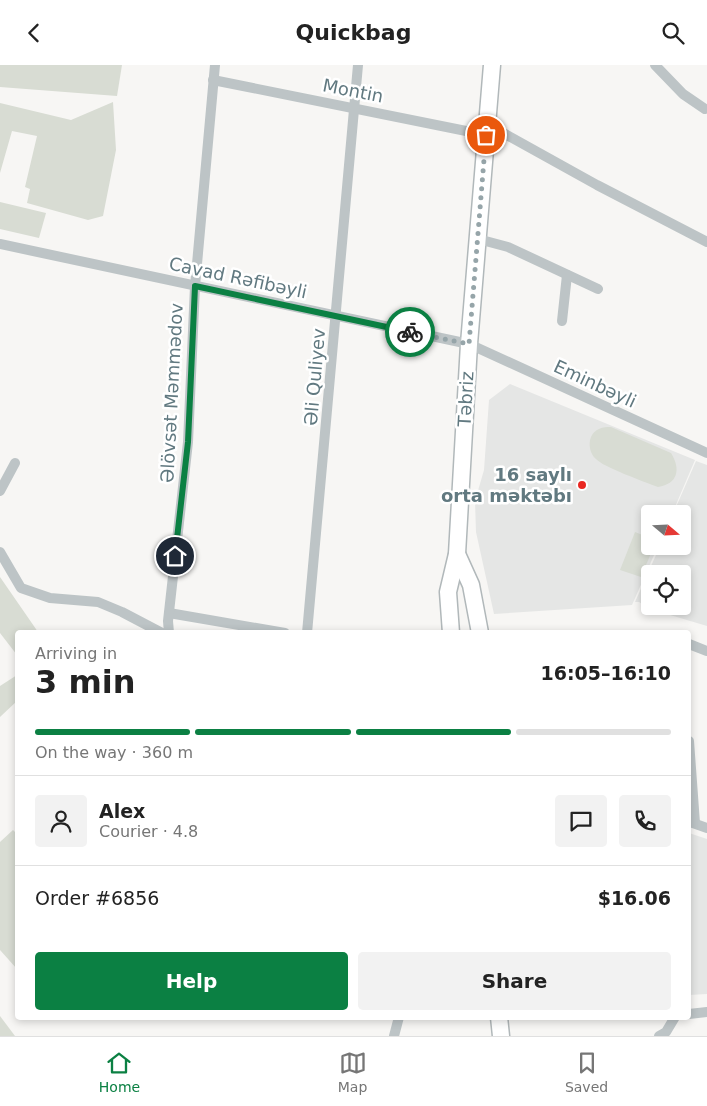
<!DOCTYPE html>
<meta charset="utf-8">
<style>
:root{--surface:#fff;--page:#f2f2f2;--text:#222;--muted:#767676;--line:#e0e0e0;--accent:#0b8043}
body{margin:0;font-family:"DejaVu Sans",sans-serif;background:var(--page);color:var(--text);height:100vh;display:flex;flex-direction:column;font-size:19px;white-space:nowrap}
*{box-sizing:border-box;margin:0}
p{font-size:16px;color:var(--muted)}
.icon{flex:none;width:28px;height:28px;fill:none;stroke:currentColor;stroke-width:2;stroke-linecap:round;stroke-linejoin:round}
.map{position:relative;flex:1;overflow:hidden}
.sheet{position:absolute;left:15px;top:565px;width:676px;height:390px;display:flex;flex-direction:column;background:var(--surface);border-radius:5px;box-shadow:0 2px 8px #0003}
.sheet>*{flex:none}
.needle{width:32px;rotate:109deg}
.controls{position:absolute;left:641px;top:440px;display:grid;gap:10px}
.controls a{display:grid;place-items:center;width:50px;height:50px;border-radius:5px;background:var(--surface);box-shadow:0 2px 8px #0003;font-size:25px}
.pin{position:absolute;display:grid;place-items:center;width:42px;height:42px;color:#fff;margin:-21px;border:2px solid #fff;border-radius:50%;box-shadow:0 1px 5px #0007}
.courier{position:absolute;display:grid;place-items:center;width:50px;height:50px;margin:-25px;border:4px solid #0b8043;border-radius:50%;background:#fff;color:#222;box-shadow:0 1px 6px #0007}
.head em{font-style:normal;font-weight:700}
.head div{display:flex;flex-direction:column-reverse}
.head{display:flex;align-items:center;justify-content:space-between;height:85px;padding:0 20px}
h1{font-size:32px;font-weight:700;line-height:38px}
.bar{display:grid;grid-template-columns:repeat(4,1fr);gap:8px 5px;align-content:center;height:60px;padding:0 20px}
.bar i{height:6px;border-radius:4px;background:var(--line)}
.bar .on{background:var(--accent)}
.bar p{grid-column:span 4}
.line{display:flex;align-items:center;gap:12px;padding:0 20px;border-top:1px solid var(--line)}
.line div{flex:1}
.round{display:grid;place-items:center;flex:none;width:52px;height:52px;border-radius:5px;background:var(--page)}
.button{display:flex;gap:10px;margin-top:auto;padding:10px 20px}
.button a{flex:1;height:58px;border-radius:5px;background:var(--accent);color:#fff;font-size:20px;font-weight:700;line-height:58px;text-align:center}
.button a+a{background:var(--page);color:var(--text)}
header{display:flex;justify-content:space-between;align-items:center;height:65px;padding:0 20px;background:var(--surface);font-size:22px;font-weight:700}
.tab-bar{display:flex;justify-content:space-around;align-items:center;height:70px;border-top:1px solid var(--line);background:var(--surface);font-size:14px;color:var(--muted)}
.tab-bar a{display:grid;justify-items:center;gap:2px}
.tab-bar .on{color:var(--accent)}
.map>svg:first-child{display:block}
.built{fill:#e5e6e5;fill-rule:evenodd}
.green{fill:#d8dcd3}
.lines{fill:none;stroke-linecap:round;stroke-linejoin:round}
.primary-casing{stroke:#b1b8ba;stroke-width:19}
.street{stroke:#bdc4c6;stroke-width:10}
.primary{stroke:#fff;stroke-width:16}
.done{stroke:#96a5a9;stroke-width:5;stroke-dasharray:0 9}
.route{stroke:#0b8043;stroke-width:6}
.poi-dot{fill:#e92822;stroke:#fff;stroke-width:2}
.labels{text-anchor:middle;stroke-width:5;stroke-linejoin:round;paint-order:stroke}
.street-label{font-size:18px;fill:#617980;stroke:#fff}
.poi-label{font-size:18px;font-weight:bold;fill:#617980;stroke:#fff;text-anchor:end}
</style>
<header><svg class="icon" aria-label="back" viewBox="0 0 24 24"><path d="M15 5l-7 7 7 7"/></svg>Quickbag<svg class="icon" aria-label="search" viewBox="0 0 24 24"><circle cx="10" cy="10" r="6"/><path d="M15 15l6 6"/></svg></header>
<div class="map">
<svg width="707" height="971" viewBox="0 0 707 971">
<rect width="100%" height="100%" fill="#f7f6f4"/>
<g class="built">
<path d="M510,319L695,395L672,449H650V481H658L632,540L494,549L476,467L475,436L484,405L489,335Z"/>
<path d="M696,396L707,400V561L650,544L639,537H635L660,481H682V449H673ZM650,509H682V541H650Z"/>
<path d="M689,768L707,774V929L689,930Z"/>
</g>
<g class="green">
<path d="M0,0H122L117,31L0,22Z"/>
<path d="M113,37L116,85L103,151L88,155L27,138L30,124L25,122L37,71L12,66L0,108V38L71,55Z"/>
<path d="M0,137L46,148L39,173L0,164Z"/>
<path d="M611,362L671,388C681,404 678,419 658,422C645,417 603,402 596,394C590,389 588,379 591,372C595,363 603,362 611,362Z"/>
<path d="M635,467L650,473V481H654L641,512L620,505Z"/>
<path d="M0,512L38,567L18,568L17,590L0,568Z"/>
<path d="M17,610V636L0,652V621Z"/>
<path d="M13,765L18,770L17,904L0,885V777Z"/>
<path d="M0,951L15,971H0Z"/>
</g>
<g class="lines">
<g class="primary-casing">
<g id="primary">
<path d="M457,489L471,520L480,568"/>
<path d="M451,568L448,527L457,489L469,279L492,0"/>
<path d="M499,952L501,971"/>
</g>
</g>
<g class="street">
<path d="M655,0L683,29L705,44"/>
<path d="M213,15L486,70"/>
<path d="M487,59L597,120L707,177"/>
<path d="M478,174L508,182L598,224"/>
<path d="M0,179L469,279L707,388"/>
<path d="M562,256L567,210"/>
<path d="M0,426L15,398"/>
<path d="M0,487L21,523L50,533L98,537L122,547L162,568"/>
<path d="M169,548L285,568"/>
<path d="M169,568L168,556L188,377L195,221L215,0"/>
<path d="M307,568L358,0"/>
<path d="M689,579L707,586"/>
<path d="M689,676L695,758"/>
<path d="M690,757L707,763"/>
<path d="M689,949L707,947"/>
<path d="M394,971L399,952"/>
<path d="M659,971L666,967L675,952"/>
</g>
<use href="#primary" class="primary"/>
</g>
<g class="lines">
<path class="done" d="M410,267L469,279L486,70"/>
<path class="route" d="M175,491L188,377L195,221L410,267"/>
</g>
<circle class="poi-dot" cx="582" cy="420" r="5"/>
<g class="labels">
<g class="street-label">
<text transform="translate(353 26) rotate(11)" y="6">Montin</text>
<text transform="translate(238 213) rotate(12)" y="6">Cavad Rəfibəyli</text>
<text transform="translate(315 312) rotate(-85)" y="6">Əli Quliyev</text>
<text transform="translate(595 319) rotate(25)" y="6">Eminbəyli</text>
<text transform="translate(172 328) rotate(-87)" y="6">Əlövsət Məmmədov</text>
<text transform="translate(466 334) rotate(-87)" y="6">Təbriz</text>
</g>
<g class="poi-label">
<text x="572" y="416">16 saylı<tspan x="572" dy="21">orta məktəbı</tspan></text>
</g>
</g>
</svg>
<div class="controls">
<a><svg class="needle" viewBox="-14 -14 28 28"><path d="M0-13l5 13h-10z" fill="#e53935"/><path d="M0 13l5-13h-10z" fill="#767676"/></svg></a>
<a><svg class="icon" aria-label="locate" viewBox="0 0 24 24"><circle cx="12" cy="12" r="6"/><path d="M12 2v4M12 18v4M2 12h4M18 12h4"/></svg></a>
</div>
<div class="pin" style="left:486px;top:70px;background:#ea580c"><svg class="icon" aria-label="bag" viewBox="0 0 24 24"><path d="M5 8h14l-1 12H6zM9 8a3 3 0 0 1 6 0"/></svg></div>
<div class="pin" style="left:175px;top:491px;background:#1f2937"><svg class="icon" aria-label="home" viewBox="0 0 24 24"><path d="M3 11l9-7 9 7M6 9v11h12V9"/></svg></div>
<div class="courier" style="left:410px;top:267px"><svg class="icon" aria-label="bike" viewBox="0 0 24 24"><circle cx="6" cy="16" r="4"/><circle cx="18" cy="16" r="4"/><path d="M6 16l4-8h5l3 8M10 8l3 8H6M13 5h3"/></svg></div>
<section class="sheet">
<div class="head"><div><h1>3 min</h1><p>Arriving in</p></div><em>16:05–16:10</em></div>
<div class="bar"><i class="on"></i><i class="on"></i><i class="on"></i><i></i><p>On the way · 360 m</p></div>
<div class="line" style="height:90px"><a class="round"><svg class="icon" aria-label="person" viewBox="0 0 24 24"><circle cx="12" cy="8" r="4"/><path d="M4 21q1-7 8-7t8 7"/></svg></a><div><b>Alex</b><p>Courier · 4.8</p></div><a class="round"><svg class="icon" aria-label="chat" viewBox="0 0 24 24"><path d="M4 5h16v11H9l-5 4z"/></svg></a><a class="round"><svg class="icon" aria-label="phone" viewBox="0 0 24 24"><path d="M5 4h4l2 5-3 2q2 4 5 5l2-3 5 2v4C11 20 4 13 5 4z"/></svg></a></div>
<div class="line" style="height:65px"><div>Order #6856</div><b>$16.06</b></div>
<div class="button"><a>Help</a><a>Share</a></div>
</section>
</div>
<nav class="tab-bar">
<a class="on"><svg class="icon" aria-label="home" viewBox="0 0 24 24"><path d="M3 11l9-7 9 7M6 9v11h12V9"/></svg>Home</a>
<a><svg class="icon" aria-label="map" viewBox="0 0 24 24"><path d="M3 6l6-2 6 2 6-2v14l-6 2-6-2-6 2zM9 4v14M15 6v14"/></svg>Map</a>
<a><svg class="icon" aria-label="saved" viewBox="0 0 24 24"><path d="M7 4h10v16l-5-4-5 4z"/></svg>Saved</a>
</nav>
